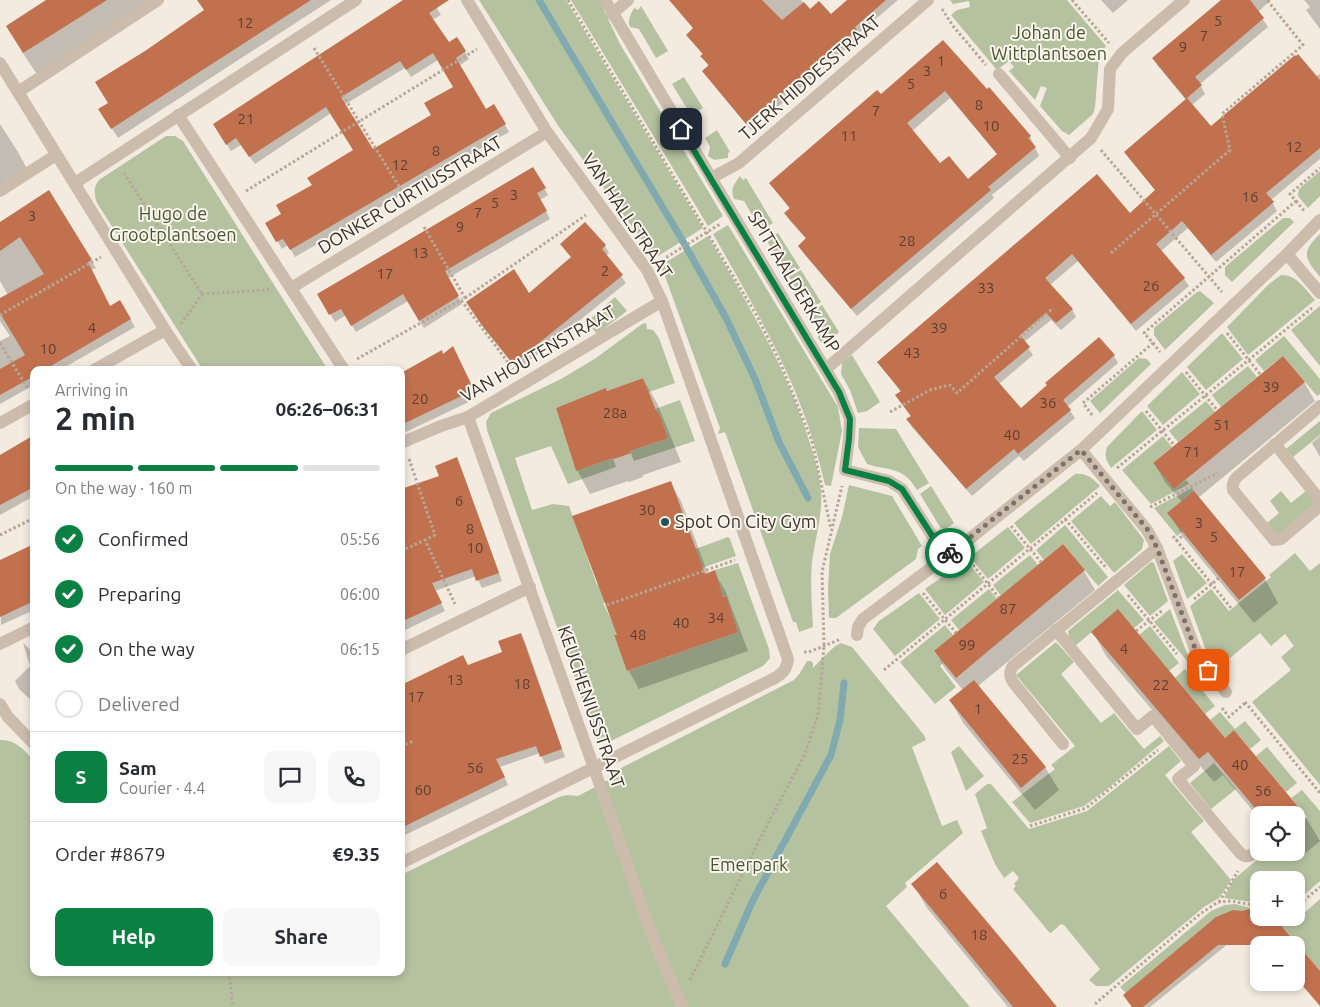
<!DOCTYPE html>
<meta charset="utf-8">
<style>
:root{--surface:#fff;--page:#f7f7f7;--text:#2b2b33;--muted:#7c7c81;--line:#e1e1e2;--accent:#0b8043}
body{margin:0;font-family:Ubuntu,sans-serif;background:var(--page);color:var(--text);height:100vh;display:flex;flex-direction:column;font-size:19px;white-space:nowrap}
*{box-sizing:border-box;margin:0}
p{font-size:16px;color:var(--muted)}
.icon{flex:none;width:28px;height:28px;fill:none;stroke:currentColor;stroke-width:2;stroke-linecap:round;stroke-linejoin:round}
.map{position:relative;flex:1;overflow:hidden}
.sheet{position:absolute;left:30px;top:366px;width:375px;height:610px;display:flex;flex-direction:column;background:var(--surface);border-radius:10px;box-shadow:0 2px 8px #0003}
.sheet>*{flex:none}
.fabs{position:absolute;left:1250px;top:806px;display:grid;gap:10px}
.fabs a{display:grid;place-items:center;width:55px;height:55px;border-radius:10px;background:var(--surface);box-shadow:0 2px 8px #0003;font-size:25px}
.pin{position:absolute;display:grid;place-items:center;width:42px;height:42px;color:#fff;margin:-21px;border-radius:10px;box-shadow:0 2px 8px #0006}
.courier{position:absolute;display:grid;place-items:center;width:50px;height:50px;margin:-25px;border:4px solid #0b8043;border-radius:50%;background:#fff;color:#222;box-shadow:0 1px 6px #0007}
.headline em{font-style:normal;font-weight:700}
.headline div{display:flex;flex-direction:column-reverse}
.headline{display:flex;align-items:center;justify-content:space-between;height:85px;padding:0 25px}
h1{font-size:32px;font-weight:700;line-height:38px}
.bar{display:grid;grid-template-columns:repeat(4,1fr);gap:8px 5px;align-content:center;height:60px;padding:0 25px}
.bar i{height:6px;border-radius:4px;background:var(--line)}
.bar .current{background:var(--accent)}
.bar p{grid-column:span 4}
.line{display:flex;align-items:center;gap:12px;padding:0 25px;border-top:1px solid var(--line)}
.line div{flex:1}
.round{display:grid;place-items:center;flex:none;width:52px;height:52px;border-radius:10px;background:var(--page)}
ol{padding:0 25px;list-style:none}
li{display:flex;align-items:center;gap:15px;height:55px}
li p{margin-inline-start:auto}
li .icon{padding:5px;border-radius:50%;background:var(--accent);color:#fff;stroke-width:4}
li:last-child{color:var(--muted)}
li i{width:28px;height:28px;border:2px solid var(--line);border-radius:50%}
.button{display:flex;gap:10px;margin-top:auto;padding:10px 25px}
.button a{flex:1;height:58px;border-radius:10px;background:var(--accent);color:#fff;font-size:20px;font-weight:700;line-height:58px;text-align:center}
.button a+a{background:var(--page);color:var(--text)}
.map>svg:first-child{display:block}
.green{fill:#b5c2a0;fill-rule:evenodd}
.shadow{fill:#0003;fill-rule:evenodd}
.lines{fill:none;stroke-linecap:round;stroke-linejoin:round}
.stream{stroke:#80aaaf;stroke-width:7}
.building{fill:#c2714f;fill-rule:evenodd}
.path{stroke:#b7a696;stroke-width:3;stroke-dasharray:2.5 2.5;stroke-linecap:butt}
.minor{stroke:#cbbcac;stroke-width:12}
.done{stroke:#7a716a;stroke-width:5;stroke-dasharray:0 9}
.route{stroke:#0b8043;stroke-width:6}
.poi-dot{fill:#21535a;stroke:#faf5ed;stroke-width:2}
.labels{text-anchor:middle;stroke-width:4;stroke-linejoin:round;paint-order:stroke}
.number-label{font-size:15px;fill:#5b4034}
.park-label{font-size:18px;fill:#46572f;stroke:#faf5ed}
.street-label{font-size:18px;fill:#39302b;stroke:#faf5ed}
.poi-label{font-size:18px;fill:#39302b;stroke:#faf5ed;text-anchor:start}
</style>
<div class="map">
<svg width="1320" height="1007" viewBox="0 0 1320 1007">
<rect width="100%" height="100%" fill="#f3ebe0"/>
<g class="green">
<path d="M479,0H566L703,228L655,258L559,127Z"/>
<path d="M571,0H599L620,44L723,216L708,226Z"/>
<path d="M950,0H1067L1106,46L1099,57L1095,107L1093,114L1069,135L1062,131L1040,106L1047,88L1041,86L1035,100L1009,71L1014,67L1009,61L997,70L951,15L957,10L970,7L969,1L953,4Z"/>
<path d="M641,6L668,51L656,58L639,29L630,27C627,20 631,14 634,8L638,10Z"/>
<path d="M684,77L703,108L691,115L672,84Z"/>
<path d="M717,130L730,152L728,153V158L714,160L708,156L710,147L705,138Z"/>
<path d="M166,136H175L183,141L328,370H203L97,203C94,194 93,188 99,180Z"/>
<path d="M1320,171V196L1308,208L1298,196L1299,189Z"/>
<path d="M740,176L743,180L746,178L773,223L761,230L744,201L734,199C730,190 734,184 740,176Z"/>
<path d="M1283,218H1290L1294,222L1232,282L1225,275V267Z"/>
<path d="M728,225L838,407L842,431L831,486L825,485C804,390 760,317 713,234Z"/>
<path d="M778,233L800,268L788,275L767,241V238Z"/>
<path d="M1320,234V277C1304,258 1301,252 1320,234Z"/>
<path d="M708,236C745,299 780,357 804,425C811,447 819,468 821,491C823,513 815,540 812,562C810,584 812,606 813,627L799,632L796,622H793L725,432L718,434L720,428L666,279L660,266Z"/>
<path d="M801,270L821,302L809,310L789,277Z"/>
<path d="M1281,275C1297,275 1305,289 1315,300L1248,355L1227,327L1269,284Z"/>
<path d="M1200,291L1214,303L1165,350L1154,335V328L1197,292Z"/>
<path d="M615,297L627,311L597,334L587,322Z"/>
<path d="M822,305L839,332L826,343L821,342L818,338L820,329L811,313Z"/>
<path d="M1320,306V366L1291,330Z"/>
<path d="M646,323L647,329L653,330L659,338L675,383L649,392L643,378L607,391L606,389L556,408L576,471L613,458L616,467L568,484L551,446L515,458L532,510L553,504L569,506L597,585L728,537L730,539L736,556L603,603L612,621L709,585L715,570L738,563L769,649L770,658L763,666L609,742L603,737L597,740L487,430L486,422L491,413L561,379L596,358L642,324ZM725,596L738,632L628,671L614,636Z"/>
<path d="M1222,333L1243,359L1206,390L1187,367Z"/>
<path d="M1284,336L1320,379V394L1317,396L1283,356L1264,371L1255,360Z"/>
<path d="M852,355L880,402L867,411L858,413L850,390L841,374L842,362Z"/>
<path d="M1139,358L1147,359L1151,364L1100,413L1090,401Z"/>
<path d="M1248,366L1257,377L1221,407L1212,395Z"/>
<path d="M1182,372L1200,394L1163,425L1147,406Z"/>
<path d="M680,400L695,441L634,461L630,451L668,438L659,413H656L655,409Z"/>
<path d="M1206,401L1215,412L1178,442L1169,431Z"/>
<path d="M1142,411L1157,430L1111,468C1106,460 1104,456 1107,447Z"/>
<path d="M1320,421V435L1293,457L1286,449Z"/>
<path d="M859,428L896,429L929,483L917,490C903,466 889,471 867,464L858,447Z"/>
<path d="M1163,436L1172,447L1153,463L1174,489L1186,480L1189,484L1151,504L1122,470Z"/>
<path d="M1075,474C1087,473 1092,478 1100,486L1031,544L1014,523Z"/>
<path d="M849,485L892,496L922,546L918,549L916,559L836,618H829L828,589L830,554L842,517Z"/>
<path d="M931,486L954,523L944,530L940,527L920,494Z"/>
<path d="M1192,488L1194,491L1168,513L1183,531L1177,536L1154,508Z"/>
<path d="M1281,491L1291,503L1306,491L1316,504L1277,536L1267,523L1279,513L1270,501Z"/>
<path d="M1101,496L1110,506L1115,502L1144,540L1142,549L1114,573L1071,521Z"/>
<path d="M1065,525L1108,577L1098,586L1063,544L1044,560L1036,550Z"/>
<path d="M1008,527L1025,548L988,579L970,557Z"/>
<path d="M1295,553L1310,571L1320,563V785L1252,702L1291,670L1281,657L1294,646L1285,634L1271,646L1260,633L1218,668L1208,656L1190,606L1211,589L1229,611L1271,577L1269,575Z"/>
<path d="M1182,554L1207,583L1187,599L1173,561Z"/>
<path d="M1030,555L1038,565L1001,596L993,585Z"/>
<path d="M966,560L984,582L945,615L925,589Z"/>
<path d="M1151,562L1154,563L1168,601L1150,616L1124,585Z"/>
<path d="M989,589L997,599L959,630L951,620Z"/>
<path d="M1118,590L1144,620L1134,628L1118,610L1075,646L1069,638L1068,631Z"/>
<path d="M919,593L940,619L895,656L873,629L879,621Z"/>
<path d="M1170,609L1191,664L1194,669L1154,622Z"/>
<path d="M945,625L953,635L934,652L943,663L940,666L956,687L935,704L900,662Z"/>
<path d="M1150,626L1179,663L1169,671L1139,635Z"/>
<path d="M1056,642L1074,662L1061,674L1101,723L1114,713L1144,749L1160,736L1164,741L1106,790L1084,806L1030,823L1012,802L1055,769L1051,765L1075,746L1016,675Z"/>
<path d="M841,643L852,647L924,735L926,740L912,747L942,826L957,820L963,833L905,883L907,887L886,906L970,1007H0V740C15,739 24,750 34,760V972H401V875L559,797L567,795L578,796L614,777L615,773L623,767L794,680L800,673L807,661H811L813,663V668C820,661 833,646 841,643Z"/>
<path d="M1185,669L1215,706L1205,714L1175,678Z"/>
<path d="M1220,712L1235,729L1245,721L1261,740L1250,749L1234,730L1225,738L1210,720Z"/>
<path d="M959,746L984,776L966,791L951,752Z"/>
<path d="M1169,746L1181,761L1165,775L1204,821L1191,832L1231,880L1219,898L1204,907L1109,986H1096L1089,980L1100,969L1064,925L1061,924L1051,933L1049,932L1013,889L1016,886L1014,884L1019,878L1013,871L1004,878L995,864L981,831L987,828L975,794L987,784H991L1029,829L1087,811Z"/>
<path d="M1267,747L1297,783L1286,792L1256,756Z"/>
<path d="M1214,763L1236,789L1211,809L1190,783Z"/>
<path d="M1302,790L1320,811V881L1296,902V880H1259V903L1224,898L1233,880L1265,853L1296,852V826L1307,817L1291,798Z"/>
<path d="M1320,899V972L1287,932L1269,918H1288L1293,923Z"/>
<path d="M1235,904L1259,910V913L1242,911L1225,915L1209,924L1126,993L1120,987L1211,911L1225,905Z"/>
</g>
<g class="shadow">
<path d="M49,0H158L38,76L21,50Z"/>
<path d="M225,0H331L118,138L106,119L109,103Z"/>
<path d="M406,0H432L441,15L432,20L448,44L457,38L469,59L459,66L485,110L494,105L509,132L295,257L288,245L282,249L267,223L283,214L313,185L355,151L331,113L255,164L241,145L231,151L219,132ZM438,60L454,87L433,115L373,150L344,105L405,68L411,77Z"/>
<path d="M684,0H801L810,10L830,16L849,0H898L858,34L860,37L751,130L703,72L709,67L702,56L703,55L687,35L694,29L676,7Z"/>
<path d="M1101,0H1128L1113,13Z"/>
<path d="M1223,0H1271L1258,12L1268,27L1200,84L1205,94L1192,105L1211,128L1320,74V159L1271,200L1277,211L1216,262L1188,228L1161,251L1184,279L1189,286L1136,331L1078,261L1050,285L1072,309L1076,317L1061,330L1051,320L1024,342L1033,355L999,384L1021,410L1114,356L1118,363L1067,407L1075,418L1024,461L1019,456L972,496L912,427L908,420L911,417L897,396L901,392L878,362L1130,214L1156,191L1125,152L1186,100L1158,66L1154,58Z"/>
<path d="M1304,0H1320V29L1306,10L1310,7Z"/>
<path d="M943,42L987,91L989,89L1030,137L1039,156L992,195L994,198L857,316L804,254L799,246L807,240L790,221L785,213L790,209L770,183L880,95ZM950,98L998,155L968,181L940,165L912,131Z"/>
<path d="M0,124L18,152L31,176L0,185Z"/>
<path d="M532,168L548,195L540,200L550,219L448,278L462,304L424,328L408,301L356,332L346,315L335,322L319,295Z"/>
<path d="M49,192L96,268L91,270L110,307L120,302L135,327L60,370H34V385L0,404V341L10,336L0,321V300L8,295L0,281V223Z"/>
<path d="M605,246L609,253L606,256L626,283L518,370L486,331L472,309L529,295L572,258L566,251Z"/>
<path d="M443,356H457L477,398L406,432L401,424Z"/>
<path d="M159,366L162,370H152Z"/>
<path d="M643,379L657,403L681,462L643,475V477L629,482L628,481L590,494L577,470L607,392Z"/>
<path d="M1304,382L1315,401L1198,498L1265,579L1278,603L1254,623L1183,537L1169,513L1182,502L1165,482L1154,463Z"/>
<path d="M1320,436V457L1312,443Z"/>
<path d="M34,437V496L0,515V457Z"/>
<path d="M457,459L461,467L502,581L482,588L476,576L435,591L445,611L401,632V490L440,477Z"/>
<path d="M670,483L681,501L708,574L714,572L725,590L748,651L639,689L629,671L616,636L618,635Z"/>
<path d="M34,546V610L1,625L0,562Z"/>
<path d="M1063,546L1084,571L1095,590L978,686L1045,767L1059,790L1035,810L964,724L950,700L963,690L946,670L935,652Z"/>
<path d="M1093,632L1225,739L1234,732L1306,818L1320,841L1295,862L1288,852H1296V815H1259V818L1223,775L1214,782L1106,656Z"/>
<path d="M520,635L525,642L565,757L545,764L540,753L500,767L508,785L401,837V686L470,671L504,653Z"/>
<path d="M23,643L34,653V703L19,689L15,681L30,666Z"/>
<path d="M913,884L1055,1007H1008L927,908Z"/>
<path d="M1258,914L1259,918H1270L1278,923L1268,945L1234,939L1150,1007H1133Z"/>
</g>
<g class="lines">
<g class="stream">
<path d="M539,0L681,238L726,318L755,379L779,442L808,498"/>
<path d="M725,964L753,900L831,755L840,720L844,683"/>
</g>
</g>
<g class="building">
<path d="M46,0H107L23,53L6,26Z"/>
<path d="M197,0H311L111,129L98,109L108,103L95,82L145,51L204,10Z"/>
<path d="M403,0H449L429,13L449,42L457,37L466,51L456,58L486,109L494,104L506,124L290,250L283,239L276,242L265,223L281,214L276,205L312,185L307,178L353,150L326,107L249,157L236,138L226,145L213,124ZM433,53L453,87L424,103L431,115L373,149L341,97L400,61L406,70Z"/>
<path d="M669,0H762L782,20L804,2L810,9L819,1L831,14L847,0H886L855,27L857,30L746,124L702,71L709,65L700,56L703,54L686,35L693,28Z"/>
<path d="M1221,0H1250L1264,18L1195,77L1202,85L1186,99L1152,58Z"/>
<path d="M943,40L987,89L989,87L1031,136L1028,138L1036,147L988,187L991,190L851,309L798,246L806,238L784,213L790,208L769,183L877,90L881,94ZM945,91L997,154L968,179L949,156L940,163L907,123Z"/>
<path d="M1298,54L1320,80V148L1266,193L1274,202L1211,255L1182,221L1156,244L1185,278L1131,324L1072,254L1045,278L1073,309L1056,323L1046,313L1020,335L1030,347L994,377L1021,408L1047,385L1045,383L1099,337L1115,355L1063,400L1071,410L1018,454L1014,449L966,489L906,419L911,416L895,395L901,391L877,362L1097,174L1130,213L1155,190L1124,152L1187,98L1211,126L1295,55L1296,56Z"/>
<path d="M533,167L546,188L537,193L547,211L445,271L459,296L419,321L403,294L351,326L341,309L329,315L317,294Z"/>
<path d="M49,190L92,260L88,262L110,306L120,300L131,319L44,370H34V376L0,395V369L25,355L0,313V298L44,274L20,237L0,251V222Z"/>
<path d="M585,222L606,245L602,249L623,275L513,364L481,324L466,302L514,269L529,293L571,257L560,244Z"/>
<path d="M453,346L474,390L401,425V373L442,350L443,354Z"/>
<path d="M1283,356L1305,382L1174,489L1153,463Z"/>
<path d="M643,378L657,413H659L668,438L630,451L631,453L614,459L613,458L576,471L556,408L606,388L607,391Z"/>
<path d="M34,435V487L0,505V455Z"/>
<path d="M457,457L499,573L476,581L472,569L432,583L442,603L401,622V489L439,476L435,466Z"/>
<path d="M671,481L705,574L715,570L723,597L726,596L738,632L627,671L614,635H617L572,516Z"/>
<path d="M1194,491L1266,578L1239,600L1167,513Z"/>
<path d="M34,544V601L0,617V560Z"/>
<path d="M1063,544L1085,570L956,678L934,651Z"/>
<path d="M1118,609L1225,738L1234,730L1305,815H1261L1208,752L1199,759L1091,632Z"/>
<path d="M521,633L562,749L540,757L536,746L496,759L505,777L401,828V685L463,655L468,665L502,652L498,641Z"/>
<path d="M974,680L1046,767L1021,788L949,700Z"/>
<path d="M937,862L1009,948L1057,1007H1013L911,884Z"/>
<path d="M1250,909L1259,913V918H1271L1278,922L1320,971V1006L1296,978V945H1218L1143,1007H1132L1123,995L1216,917L1233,910L1242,911Z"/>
</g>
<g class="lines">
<g class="path">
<path d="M568,0L757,316L780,362L812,441L831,529"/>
<path d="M1072,0L1109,43"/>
<path d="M942,9L953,26L986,65"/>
<path d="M314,48L406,198"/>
<path d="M1101,150L1222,292"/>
<path d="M124,173L202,294"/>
<path d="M246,191L477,49"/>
<path d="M1296,201L1305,212"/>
<path d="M424,227L465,298L461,300"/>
<path d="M1111,253L1230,150L1222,114L1303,45L1267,0"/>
<path d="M662,260L720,224"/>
<path d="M202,294L267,290L271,288"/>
<path d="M465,298L586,215"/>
<path d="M0,315L101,257"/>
<path d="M181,324L202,294"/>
<path d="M1227,333L1260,374"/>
<path d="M0,343L28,389"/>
<path d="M1153,343L1160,352"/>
<path d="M357,359L461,300L513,369"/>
<path d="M1186,372L1217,410"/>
<path d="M1146,411L1174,445"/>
<path d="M890,412L930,390L950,385L957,393L1053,308"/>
<path d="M1092,415L1083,403L1153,343L1144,333L1296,201L1290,194L1320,168"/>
<path d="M409,459L435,535L425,540"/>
<path d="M1117,468L1312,308"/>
<path d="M1150,507L1218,473"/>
<path d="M1065,519L1107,569"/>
<path d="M1011,526L1041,562"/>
<path d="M0,535L34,518"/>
<path d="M1173,536L1231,608"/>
<path d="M1176,541L1185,534"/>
<path d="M401,551L425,540L455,604"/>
<path d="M970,561L999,598"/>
<path d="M923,593L956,633"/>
<path d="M1128,595L1177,654"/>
<path d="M1194,599L1220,577"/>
<path d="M607,605L735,560"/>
<path d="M1136,631L1163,610"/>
<path d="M804,652H809L841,639"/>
<path d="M884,670L1097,493"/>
<path d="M1245,702L1320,793"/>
<path d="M1222,708L1229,717L1245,703"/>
<path d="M401,747L413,741"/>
<path d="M401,765L405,764"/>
<path d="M1030,826L1086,808L1158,750"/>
<path d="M1219,902L1238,871"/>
<path d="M1296,907L1320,887"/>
<path d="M229,972L233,1007"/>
<path d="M690,980L766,827L804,756L818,715L824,646L822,572L842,486"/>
<path d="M1095,1004L1200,914L1218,902L1231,901L1259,906"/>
</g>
<g class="minor">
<path d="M605,0L839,392L850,419L849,439L845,470L889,481L902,489L946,557"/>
<path d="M612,14L628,0"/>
<path d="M0,63L165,330L192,370"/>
<path d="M999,74L1070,158"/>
<path d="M18,92L158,0"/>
<path d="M178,115L344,370"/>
<path d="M711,178L739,163L928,0"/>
<path d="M75,183L356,0"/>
<path d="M0,191L56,155"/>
<path d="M1287,254L1320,293"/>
<path d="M291,288L547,132"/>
<path d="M826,369L1091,138L1108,109L1110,69L1122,53L1184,0"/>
<path d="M94,370L165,330"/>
<path d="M1320,406L1237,477C1233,481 1232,485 1233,490L1274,540L1281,539L1320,506"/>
<path d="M468,417L594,768L648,925L675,991L683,1007"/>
<path d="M0,423L34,404"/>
<path d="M401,443L441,426L468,417L662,301"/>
<path d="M1275,444L1320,500"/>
<path d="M1081,450L1147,530L1157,548L1199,659L1226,692"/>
<path d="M1056,630L1137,729L1153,716L1194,766L1178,779L1240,853C1247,860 1252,854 1259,850"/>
<path d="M857,635L858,627L863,619L968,540L1081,450L1287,254L1320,220"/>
<path d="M0,644L34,627"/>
<path d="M401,650L530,587"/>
<path d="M0,704L8,717L34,744"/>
<path d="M1063,744L1013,682C1009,676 1009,672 1013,666L1157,548"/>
<path d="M401,863L775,678C783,673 787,669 788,659L662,301L647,270L547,132L467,0"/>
</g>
</g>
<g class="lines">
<path class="done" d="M950,553L1081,450L1148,530L1157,548L1199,659L1208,670"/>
<path class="route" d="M681,129L839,392L850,419L849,439L845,470L889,481L902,489L946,557L950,553"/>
</g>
<circle class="poi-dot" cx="665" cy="522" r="5"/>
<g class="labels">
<g class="number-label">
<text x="1218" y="26">5</text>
<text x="245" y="28">12</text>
<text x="1204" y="41">7</text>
<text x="1183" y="52">9</text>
<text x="941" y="66">1</text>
<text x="927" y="76">3</text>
<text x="911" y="89">5</text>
<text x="979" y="110">8</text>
<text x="876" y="116">7</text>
<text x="246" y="124">21</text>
<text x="991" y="131">10</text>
<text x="849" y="141">11</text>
<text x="1294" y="152">12</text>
<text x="436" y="156">8</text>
<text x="400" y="170">12</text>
<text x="514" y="200">3</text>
<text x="1250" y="202">16</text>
<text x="495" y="208">5</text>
<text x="478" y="218">7</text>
<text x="32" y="221">3</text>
<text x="460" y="232">9</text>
<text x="907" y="246">28</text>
<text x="420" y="258">13</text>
<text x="605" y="276">2</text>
<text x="385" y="279">17</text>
<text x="1151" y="291">26</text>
<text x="986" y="293">33</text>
<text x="92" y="333">4</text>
<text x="939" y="333">39</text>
<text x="48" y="354">10</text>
<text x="912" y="358">43</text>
<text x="1271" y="392">39</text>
<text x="420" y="404">20</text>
<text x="1048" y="408">36</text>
<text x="615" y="418">28a</text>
<text x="1222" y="430">51</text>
<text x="1012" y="440">40</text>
<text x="1192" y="457">71</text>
<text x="459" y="506">6</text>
<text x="647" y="515">30</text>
<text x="1199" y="528">3</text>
<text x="470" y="534">8</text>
<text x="1214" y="542">5</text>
<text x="475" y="553">10</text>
<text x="1237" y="577">17</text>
<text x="1008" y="614">87</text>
<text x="716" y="623">34</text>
<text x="681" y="628">40</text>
<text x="638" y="640">48</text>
<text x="967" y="650">99</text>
<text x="1124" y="654">4</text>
<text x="455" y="685">13</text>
<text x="522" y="689">18</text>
<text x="1161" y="690">22</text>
<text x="416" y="702">17</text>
<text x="978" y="714">1</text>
<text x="1020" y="764">25</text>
<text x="1240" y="770">40</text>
<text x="475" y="773">56</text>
<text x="423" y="795">60</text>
<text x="1263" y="796">56</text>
<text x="943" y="899">6</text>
<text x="979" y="940">18</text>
</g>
<g class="park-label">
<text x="1049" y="39">Johan de<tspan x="1049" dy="21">Wittplantsoen</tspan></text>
<text x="173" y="220">Hugo de<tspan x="173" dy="21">Grootplantsoen</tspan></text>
<text x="749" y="871">Emerpark</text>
</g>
<g class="street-label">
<text transform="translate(810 78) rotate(-41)" y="6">TJERK HIDDESSTRAAT</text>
<text transform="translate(410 195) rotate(-31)" y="6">DONKER CURTIUSSTRAAT</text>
<text transform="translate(627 216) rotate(56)" y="6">VAN HALLSTRAAT</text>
<text transform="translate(794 282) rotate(59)" y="6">SPITTAALDERKAMP</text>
<text transform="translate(538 354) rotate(-30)" y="6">VAN HOUTENSTRAAT</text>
<text transform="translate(591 707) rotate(71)" y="6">KEUCHENIUSSTRAAT</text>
</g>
<g class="poi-label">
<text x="675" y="528">Spot On City Gym</text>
</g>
</g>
</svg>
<div class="fabs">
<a><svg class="icon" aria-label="locate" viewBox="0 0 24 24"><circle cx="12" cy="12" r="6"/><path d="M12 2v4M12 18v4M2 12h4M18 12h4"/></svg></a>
<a>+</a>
<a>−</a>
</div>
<div class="pin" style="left:1208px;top:670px;background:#ea580c"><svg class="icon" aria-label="bag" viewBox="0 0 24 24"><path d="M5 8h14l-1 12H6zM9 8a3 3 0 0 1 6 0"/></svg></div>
<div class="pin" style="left:681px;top:129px;background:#1f2937"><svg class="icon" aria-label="home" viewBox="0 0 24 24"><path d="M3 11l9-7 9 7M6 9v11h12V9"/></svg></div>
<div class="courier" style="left:950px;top:553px"><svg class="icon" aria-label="bike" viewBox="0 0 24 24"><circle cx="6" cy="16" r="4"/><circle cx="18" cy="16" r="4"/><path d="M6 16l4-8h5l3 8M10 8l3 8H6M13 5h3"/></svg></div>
<section class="sheet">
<div class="headline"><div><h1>2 min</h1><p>Arriving in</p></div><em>06:26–06:31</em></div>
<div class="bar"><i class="current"></i><i class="current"></i><i class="current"></i><i></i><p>On the way · 160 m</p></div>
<ol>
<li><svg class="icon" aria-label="check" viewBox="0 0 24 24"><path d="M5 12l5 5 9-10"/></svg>Confirmed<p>05:56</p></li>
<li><svg class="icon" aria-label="check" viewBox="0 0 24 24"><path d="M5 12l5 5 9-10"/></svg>Preparing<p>06:00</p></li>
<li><svg class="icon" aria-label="check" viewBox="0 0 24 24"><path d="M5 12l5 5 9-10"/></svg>On the way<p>06:15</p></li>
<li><i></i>Delivered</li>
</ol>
<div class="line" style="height:90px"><b class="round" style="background:var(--accent);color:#fff">S</b><div><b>Sam</b><p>Courier · 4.4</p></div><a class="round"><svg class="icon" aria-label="chat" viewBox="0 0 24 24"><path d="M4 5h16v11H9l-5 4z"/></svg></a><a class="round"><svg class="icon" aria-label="phone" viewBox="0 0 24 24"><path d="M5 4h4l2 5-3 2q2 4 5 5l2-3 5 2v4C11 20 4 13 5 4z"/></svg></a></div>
<div class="line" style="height:65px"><div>Order #8679</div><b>€9.35</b></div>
<div class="button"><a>Help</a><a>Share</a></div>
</section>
</div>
